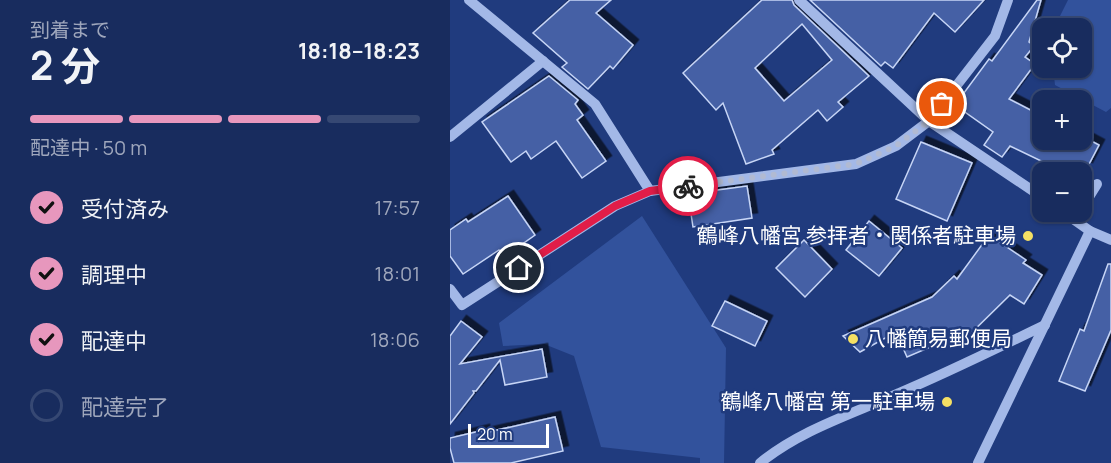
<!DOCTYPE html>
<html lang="ja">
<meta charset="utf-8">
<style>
:root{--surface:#182c5e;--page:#253867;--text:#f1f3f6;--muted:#9fa7bc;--line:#364873;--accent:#e797bd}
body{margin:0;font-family:Manrope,"Noto Sans JP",sans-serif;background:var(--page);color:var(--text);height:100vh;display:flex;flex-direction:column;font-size:22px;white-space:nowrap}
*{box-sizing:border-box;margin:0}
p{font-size:20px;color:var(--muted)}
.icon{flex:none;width:33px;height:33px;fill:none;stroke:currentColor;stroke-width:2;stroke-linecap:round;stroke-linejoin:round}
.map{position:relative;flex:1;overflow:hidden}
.side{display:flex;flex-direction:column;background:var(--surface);width:450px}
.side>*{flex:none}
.tools{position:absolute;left:582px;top:18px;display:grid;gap:12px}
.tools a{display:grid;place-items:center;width:60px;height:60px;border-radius:12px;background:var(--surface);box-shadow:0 2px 4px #0004,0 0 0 2px var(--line);font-size:30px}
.scale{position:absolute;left:18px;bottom:15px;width:81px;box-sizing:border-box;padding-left:6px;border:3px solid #fff;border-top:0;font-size:16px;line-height:21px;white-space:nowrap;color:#fff;-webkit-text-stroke:4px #203b7e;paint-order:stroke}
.pin{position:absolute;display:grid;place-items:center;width:51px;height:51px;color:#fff;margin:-26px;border:3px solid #fff;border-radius:50%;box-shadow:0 2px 6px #0007}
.courier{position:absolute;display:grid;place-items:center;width:60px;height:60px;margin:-30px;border:4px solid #e11d48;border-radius:50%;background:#fff;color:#222;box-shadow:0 2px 8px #0007}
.headline em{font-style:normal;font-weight:700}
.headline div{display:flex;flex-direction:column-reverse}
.headline{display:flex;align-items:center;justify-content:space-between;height:102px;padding:0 30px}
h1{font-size:39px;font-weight:700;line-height:45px}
.bar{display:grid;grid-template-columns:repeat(4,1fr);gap:9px 6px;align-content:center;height:72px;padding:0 30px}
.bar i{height:8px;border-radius:4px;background:var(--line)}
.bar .active{background:var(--accent)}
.bar p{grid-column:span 4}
ol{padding:0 30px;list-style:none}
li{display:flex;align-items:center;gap:18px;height:66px}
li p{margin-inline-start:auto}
li .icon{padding:6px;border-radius:50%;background:var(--accent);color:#111;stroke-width:4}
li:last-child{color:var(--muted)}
li i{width:33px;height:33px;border:3px solid var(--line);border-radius:50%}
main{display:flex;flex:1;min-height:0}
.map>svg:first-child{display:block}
.green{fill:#32529c}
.building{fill:#4461a5;stroke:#c7d5f6;stroke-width:1.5;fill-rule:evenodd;filter:url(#shadow)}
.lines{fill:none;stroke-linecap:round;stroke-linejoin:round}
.minor{stroke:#a3b8e7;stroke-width:10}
.done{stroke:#b1bad2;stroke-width:6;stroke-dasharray:0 10.8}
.route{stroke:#e11d48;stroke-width:8}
.poi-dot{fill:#f5e064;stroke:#203b7e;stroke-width:2}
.labels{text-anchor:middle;stroke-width:5;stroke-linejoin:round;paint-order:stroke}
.poi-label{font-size:21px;fill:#fff;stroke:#203b7e;text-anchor:end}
</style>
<main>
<section class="side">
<div class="headline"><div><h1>2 分</h1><p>到着まで</p></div><em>18:18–18:23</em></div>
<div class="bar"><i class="active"></i><i class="active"></i><i class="active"></i><i></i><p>配達中 · 50 m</p></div>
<ol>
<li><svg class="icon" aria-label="check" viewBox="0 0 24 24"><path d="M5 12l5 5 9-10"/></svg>受付済み<p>17:57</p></li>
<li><svg class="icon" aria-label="check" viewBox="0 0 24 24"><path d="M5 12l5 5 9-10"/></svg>調理中<p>18:01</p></li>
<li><svg class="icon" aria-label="check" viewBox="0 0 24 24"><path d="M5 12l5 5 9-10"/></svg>配達中<p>18:06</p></li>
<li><i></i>配達完了</li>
</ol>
</section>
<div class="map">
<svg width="661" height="463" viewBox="0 0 661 463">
<defs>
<filter id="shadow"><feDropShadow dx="5.5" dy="-5.5" stdDeviation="0" flood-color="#0009"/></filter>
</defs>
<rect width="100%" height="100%" fill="#203b7e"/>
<g class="green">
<path d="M618,0H661V108L656,112L605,85L603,68H632V28H604Z"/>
<path d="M192,216L276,348L274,463H250V458L151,447L124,356L94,344L53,346L49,323Z"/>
</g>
<g class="building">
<path d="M120,0H161L146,13L183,45L163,69L160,66L138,89L112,67L117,63L83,33Z"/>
<path d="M312,0H342L344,5L419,76L388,102L393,107L377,121L368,110L322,150L324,154L296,164L273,103L266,110L233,73ZM352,24L382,60L334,101L305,68Z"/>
<path d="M360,0H534L505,32L484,13L443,68L435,62L431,66Z"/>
<path d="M587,0H591L579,42L584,46L575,57L585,64L559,99L592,116V140H632V136L649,145L637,168L624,162L618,172H614L560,146L552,157L534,145L543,132L505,105L539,59L542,61Z"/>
<path d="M99,76L128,100L125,104L133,115L127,120L156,161L132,178L106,141L81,159L76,151L61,162L32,122Z"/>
<path d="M471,142L522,163L497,221L446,199Z"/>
<path d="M297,186L302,218L243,227L238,194Z"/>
<path d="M58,196L85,235L54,257L49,250L13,274L0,256V230L16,219L18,222Z"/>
<path d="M419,221L452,248L429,276L396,250Z"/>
<path d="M539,235L576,260L573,263L592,275L574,304L560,295L514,340L508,335L457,357L446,332L410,352L393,336L482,297L504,276L507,279Z"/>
<path d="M354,240L382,269L355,297L326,268Z"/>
<path d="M658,264H661V330L635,391L609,381L630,329L634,331Z"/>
<path d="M275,301L317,321L305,346L262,326Z"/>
<path d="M11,321L32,337L10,364L92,349L97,377L55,385L50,360L26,391H23L24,393L0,424V336Z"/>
<path d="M105,417L113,451L61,463H4L0,448V438L34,430V433Z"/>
</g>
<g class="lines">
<g class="minor">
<path d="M19,0L145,104L200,191"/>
<path d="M349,0L479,121L592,197"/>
<path d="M0,137L93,61"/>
<path d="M632,208L647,184"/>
<path d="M613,212L640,231L661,240"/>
<path d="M0,289L12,305L165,206L200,191L406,164L446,146L479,121L545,36L558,0"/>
<path d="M310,463C350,430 402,414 449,393C499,372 547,348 595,325"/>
<path d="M528,463L640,231"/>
</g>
</g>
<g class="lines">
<path class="done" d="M238,186L406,164L446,146L479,121L492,104"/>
<path class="route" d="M69,268L165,206L200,191L238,186"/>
</g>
<g class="poi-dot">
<circle cx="578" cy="236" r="6"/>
<circle cx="403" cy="339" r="6"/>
<circle cx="497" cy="402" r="6"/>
</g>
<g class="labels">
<g class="poi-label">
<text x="566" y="243">鶴峰八幡宮 参拝者・関係者駐車場</text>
<text x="415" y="346" text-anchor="start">八幡簡易郵便局</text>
<text x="485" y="409">鶴峰八幡宮 第一駐車場</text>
</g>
</g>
</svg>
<div class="tools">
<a><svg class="icon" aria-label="locate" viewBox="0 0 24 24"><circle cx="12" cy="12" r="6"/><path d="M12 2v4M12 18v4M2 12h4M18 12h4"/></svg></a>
<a>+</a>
<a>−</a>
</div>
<div class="scale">20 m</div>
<div class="pin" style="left:492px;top:104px;background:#ea580c"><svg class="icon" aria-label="bag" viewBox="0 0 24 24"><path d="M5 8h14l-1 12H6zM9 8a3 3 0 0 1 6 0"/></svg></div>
<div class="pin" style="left:69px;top:268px;background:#1f2937"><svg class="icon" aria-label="home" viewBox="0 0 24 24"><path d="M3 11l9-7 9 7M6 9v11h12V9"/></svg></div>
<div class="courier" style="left:238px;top:186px"><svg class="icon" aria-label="bike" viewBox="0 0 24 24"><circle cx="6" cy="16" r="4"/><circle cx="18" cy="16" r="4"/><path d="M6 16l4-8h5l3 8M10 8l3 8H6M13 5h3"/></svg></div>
</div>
</main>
